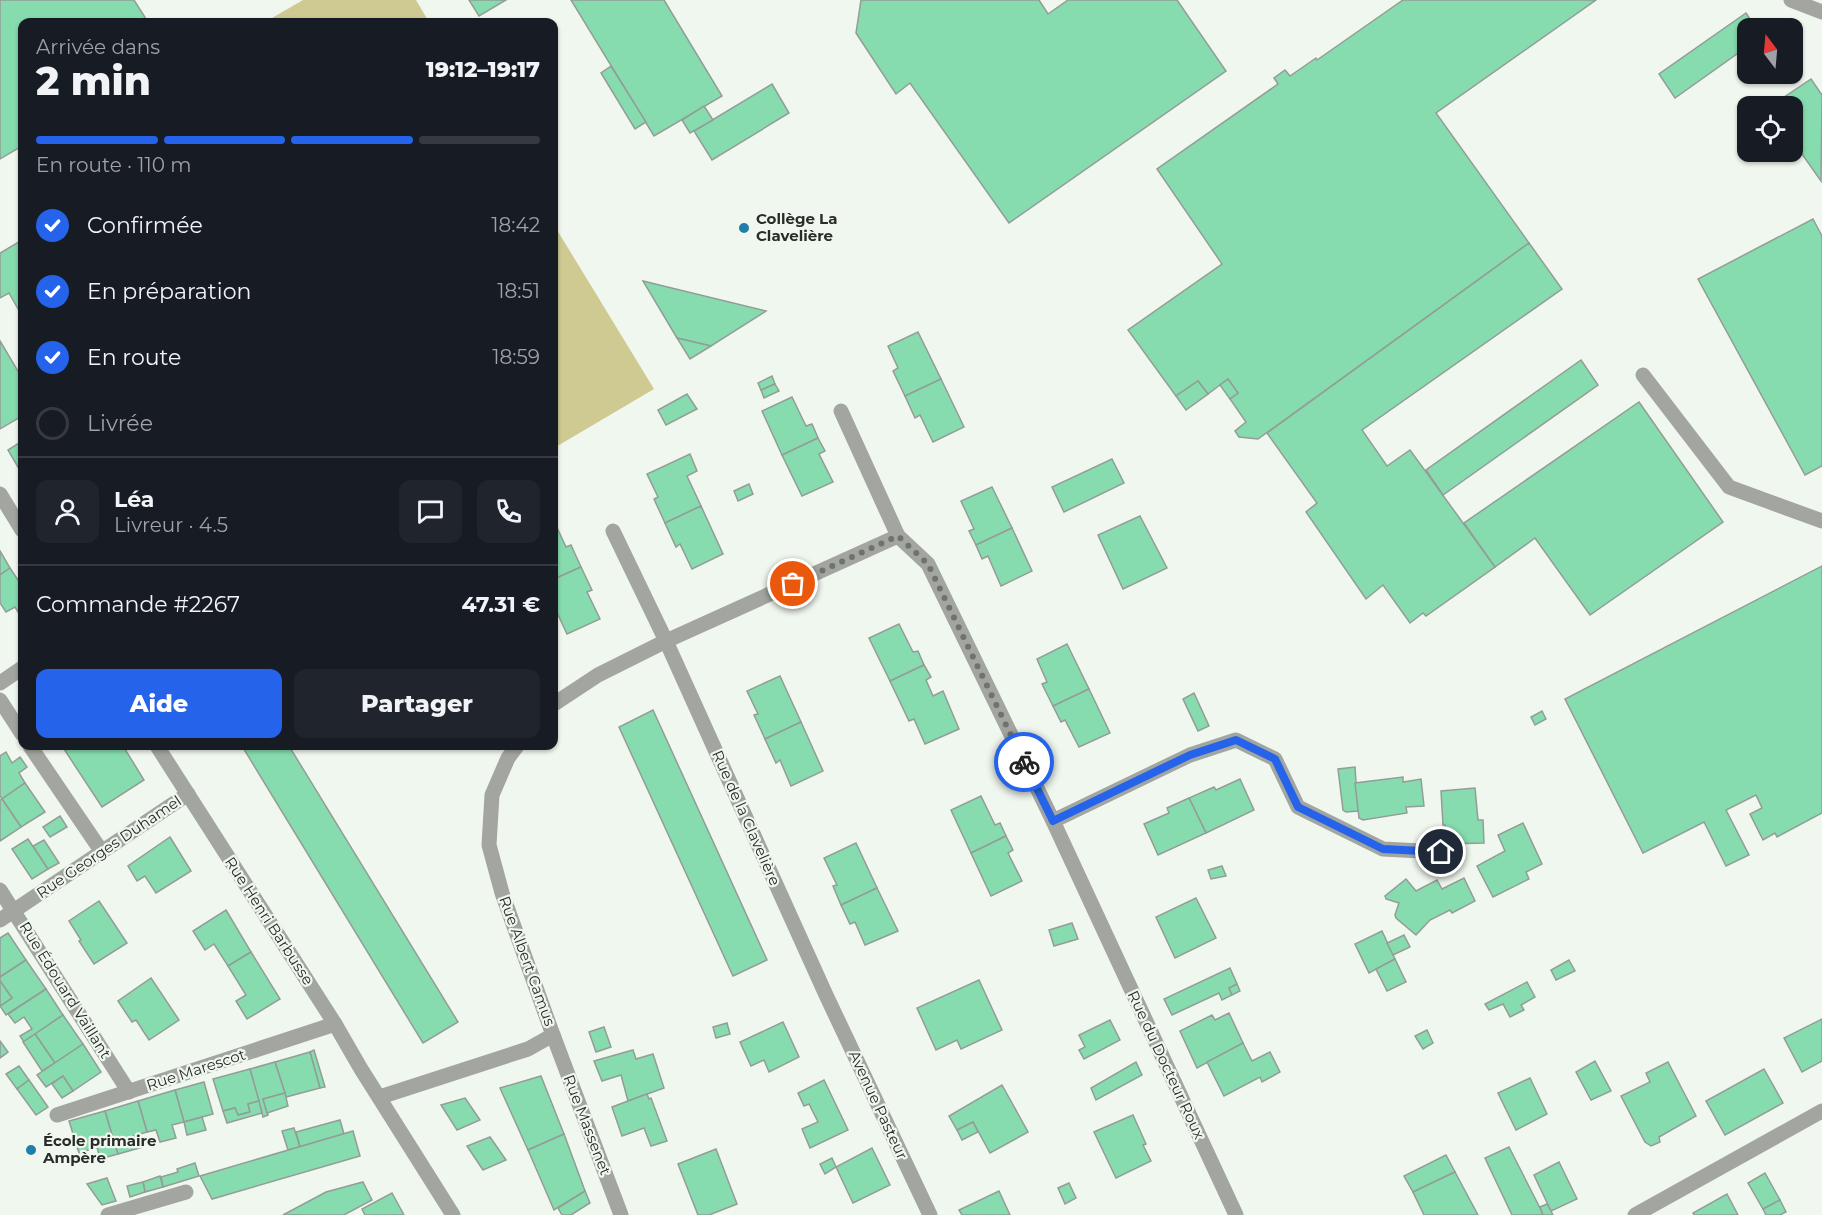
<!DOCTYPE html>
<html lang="fr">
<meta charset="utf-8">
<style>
:root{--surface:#171b24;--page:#20242c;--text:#f1f3f6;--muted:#9ea1a6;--line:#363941;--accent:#2563eb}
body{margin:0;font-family:Montserrat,sans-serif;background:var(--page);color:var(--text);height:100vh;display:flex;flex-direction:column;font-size:22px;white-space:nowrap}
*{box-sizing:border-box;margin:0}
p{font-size:20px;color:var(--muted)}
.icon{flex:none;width:33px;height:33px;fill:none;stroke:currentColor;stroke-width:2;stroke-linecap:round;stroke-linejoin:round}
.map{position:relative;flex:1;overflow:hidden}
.drawer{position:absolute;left:18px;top:18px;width:540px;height:732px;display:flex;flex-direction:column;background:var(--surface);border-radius:12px;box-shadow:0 2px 4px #0004}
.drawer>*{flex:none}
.needle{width:39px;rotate:344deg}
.tools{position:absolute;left:1737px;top:18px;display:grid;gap:12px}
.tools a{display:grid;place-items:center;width:66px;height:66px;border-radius:12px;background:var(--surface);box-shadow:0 2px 4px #0004;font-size:30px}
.pin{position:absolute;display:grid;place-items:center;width:51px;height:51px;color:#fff;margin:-26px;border:3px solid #fff;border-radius:50%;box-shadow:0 2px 6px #0007}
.courier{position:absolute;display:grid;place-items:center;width:60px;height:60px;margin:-30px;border:4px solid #2563eb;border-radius:50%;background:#fff;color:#222;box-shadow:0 2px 8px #0007}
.headline em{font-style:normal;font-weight:800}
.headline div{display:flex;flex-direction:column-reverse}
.headline{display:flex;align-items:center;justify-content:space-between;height:102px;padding:0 18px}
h1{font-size:39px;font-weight:800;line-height:45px}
.bar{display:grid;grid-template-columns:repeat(4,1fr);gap:9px 6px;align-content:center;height:72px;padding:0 18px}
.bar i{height:8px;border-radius:4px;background:var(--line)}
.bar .active{background:var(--accent)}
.bar p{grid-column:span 4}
.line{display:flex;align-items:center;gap:15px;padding:0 18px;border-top:2px solid var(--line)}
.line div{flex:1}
.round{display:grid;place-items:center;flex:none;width:63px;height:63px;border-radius:12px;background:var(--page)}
ol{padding:0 18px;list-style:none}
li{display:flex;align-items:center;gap:18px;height:66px}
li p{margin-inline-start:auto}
li .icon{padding:6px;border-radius:50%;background:var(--accent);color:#fff;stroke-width:4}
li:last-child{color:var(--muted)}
li i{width:33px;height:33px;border:3px solid var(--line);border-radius:50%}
.action{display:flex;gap:12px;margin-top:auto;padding:12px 18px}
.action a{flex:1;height:69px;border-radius:12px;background:var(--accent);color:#fff;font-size:24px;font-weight:800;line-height:69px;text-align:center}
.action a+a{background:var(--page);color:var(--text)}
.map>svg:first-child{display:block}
.green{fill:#cfc992}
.building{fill:#86dcae;stroke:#939d97;stroke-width:1.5}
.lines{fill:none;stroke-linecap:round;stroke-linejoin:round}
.minor{stroke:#a3a5a1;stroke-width:15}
.done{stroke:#6f736d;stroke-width:6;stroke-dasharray:0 10.8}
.route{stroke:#2563eb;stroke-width:8}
.poi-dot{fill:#207eab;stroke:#f0f7ee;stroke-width:2}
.labels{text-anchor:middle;stroke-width:4.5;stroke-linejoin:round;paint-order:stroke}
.poi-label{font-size:15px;font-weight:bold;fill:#292c28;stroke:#f0f7ee;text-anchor:start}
.street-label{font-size:15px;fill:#292c28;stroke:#f0f7ee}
</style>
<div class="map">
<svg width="1822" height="1215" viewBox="0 0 1822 1215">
<rect width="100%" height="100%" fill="#f0f7ee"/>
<g class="green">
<path d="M303,0H416L429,22H265Z"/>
<path d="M554,225L654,389L554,448Z"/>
</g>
<g class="building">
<path d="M0,0H134L148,22H22V146L0,159Z"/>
<path d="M469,0H506L479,16Z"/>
<path d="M571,0H664L722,96L654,136Z"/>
<path d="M861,0H1039L1048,14L1068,0H1177L1226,71L1009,223L910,83L896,94L856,33Z"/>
<path d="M1403,0H1596L1436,113L1529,243L1258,439L1239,437L1235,431L1246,422L1230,399L1238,393L1228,379L1208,394L1198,381L1176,396L1128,330L1222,264L1157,169L1278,84L1274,78L1285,70L1290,76L1316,58L1317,60Z"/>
<path d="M1746,13L1756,28H1748V46L1675,98L1659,74Z"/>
<path d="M611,66L646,122L635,129L601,73Z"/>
<path d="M1811,79L1822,95L1821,181L1792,140V106H1771Z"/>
<path d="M772,84L789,113L712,160L694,131Z"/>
<path d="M704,106L713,120L690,133L682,120Z"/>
<path d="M1813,219L1822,236V466L1805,475L1698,279Z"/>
<path d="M22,240V316L9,293L0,298V253Z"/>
<path d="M1529,243L1562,289L1362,430L1387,466L1410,450L1495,567L1426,616L1423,613L1410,623L1383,585L1366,599L1306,512L1317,503L1267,433Z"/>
<path d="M643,281L766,311L711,346L677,338Z"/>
<path d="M918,332L941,379L905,396L893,371L898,368L888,346Z"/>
<path d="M677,338L711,346L690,359Z"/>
<path d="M0,341L19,373L22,371V416L0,429Z"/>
<path d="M1581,360L1598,385L1443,495L1426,470Z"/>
<path d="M772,376L775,384L761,390L758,383Z"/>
<path d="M941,379L964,427L933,442L920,415L915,418L905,396Z"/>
<path d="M1228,379L1238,393L1230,399L1220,385Z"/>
<path d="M1198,381L1208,394L1186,410L1176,396Z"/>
<path d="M775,384L779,391L764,398L761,390Z"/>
<path d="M687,394L697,409L666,425L658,410Z"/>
<path d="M792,397L806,426L812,424L818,438L782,455L762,411Z"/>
<path d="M1639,402L1723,522L1590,615L1535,538L1495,567L1464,523Z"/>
<path d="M818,438L825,451L819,454L833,482L802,496L782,455Z"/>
<path d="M22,441V474L8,450Z"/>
<path d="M690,454L697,471L687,476L701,506L665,523L654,499L658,497L647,474Z"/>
<path d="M1112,459L1124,483L1064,512L1052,487Z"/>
<path d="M749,484L753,494L738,501L734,491Z"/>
<path d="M992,487L1012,528L976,545L969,531L974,529L961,501Z"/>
<path d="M701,506L723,554L692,569L680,544L676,547L665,523Z"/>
<path d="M1140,516L1167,568L1123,589L1098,535Z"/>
<path d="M554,521L566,547L571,545L581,567L554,579Z"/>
<path d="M1012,528L1032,571L1001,586L988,556L982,559L976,545Z"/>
<path d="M0,551L10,568L0,575Z"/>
<path d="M1822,566V813L1777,837L1775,833L1763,840L1750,814L1762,808L1756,795L1726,810L1749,855L1726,866L1704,822L1643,853L1565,699Z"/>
<path d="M581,567L592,590L587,592L600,619L567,634L554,606V579Z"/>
<path d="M10,568L22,586V612L20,615L15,607L6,612L0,603V575Z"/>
<path d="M899,624L913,652L918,651L924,665L890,681L869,638Z"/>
<path d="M1067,644L1089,689L1053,706L1042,684L1047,682L1037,659Z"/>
<path d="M924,665L931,677L926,680L933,696L943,691L959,729L925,744L914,719L909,721L890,681Z"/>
<path d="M780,676L801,722L765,739L754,715L758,714L747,691Z"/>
<path d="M1089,689L1110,733L1079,747L1065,720L1061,722L1053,706Z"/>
<path d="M1194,693L1209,726L1198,731L1183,699Z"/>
<path d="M653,710L767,960L733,976L619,727Z"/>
<path d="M1542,711L1546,719L1535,725L1531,717Z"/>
<path d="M801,722L823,771L791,786L780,760L776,763L765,739Z"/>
<path d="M62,746H123L144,780L102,807Z"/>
<path d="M242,746H289L458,1022L423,1043Z"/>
<path d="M6,752L12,763L20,757L27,767L19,773L25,783L2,799L0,796V756Z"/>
<path d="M1355,767L1358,811L1346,812L1343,810L1338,769Z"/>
<path d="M1403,777V782L1421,779L1424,806L1406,807L1407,813L1363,820L1359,818L1355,783Z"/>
<path d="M1240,779L1254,810L1206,833L1189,798L1214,787L1216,790Z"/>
<path d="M25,783L45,812L21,827L2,799Z"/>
<path d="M1475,788L1478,820H1483L1484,843L1445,844V825H1443L1441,791Z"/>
<path d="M981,796L995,825L1000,823L1006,836L971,853L951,810Z"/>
<path d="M1189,798L1206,833L1158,855L1144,824L1169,813L1167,808Z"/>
<path d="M2,799L21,827L0,841V800Z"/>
<path d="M60,816L67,827L50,837L43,827Z"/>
<path d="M1523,823L1542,864L1526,872L1529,879L1493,897L1477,866L1505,851L1498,835Z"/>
<path d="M1006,836L1013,850L1008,853L1022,881L991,896L971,853Z"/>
<path d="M170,837L191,871L156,893L145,876L137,881L128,866Z"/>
<path d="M28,839L48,869L32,879L12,849Z"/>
<path d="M44,840L59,863L48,869L33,846Z"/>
<path d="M856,843L877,888L841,905L833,886L837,885L824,858Z"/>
<path d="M1222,866L1226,876L1211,879L1208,870Z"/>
<path d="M1464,878L1475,901L1452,913L1450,910L1430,920L1416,935L1396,918L1395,915L1399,903L1386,899L1385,896L1406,879L1416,891L1437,880L1442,889Z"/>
<path d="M877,888L898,931L865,945L855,922L850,924L841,905Z"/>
<path d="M1196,898L1216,938L1175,958L1156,917Z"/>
<path d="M99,901L127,943L94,964L79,941L81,940L69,921Z"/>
<path d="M226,910L251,952L228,966L214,944L205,950L193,931Z"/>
<path d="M1072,923L1078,939L1054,946L1049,930Z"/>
<path d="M1382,931L1395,959L1369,973L1355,944Z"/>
<path d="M8,933L26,960L0,977V938Z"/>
<path d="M1404,935L1410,947L1393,955L1387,943Z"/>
<path d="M251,952L280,999L247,1019L236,1001L246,995L228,966Z"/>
<path d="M1395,959L1406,982L1387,991L1376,969Z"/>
<path d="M26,960L46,989L6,1015L0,1006L12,998L0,981V977Z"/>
<path d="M1569,960L1575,971L1556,980L1551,970Z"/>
<path d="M1230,968L1237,984L1229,988L1232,995L1222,1000L1219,993L1172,1015L1164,999Z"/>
<path d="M151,978L179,1020L149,1040L136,1020L132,1022L118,1001Z"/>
<path d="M979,980L1002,1030L961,1049L957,1040L936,1050L917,1008Z"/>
<path d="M0,981L12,998L0,1006Z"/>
<path d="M1527,982L1535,997L1521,1005L1524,1010L1510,1017L1503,1004L1489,1010L1485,1004Z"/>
<path d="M1237,984L1240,991L1232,995L1229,988Z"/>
<path d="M46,989L63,1015L24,1042L20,1036L32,1029L24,1017L15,1023L8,1014Z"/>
<path d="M1229,1013L1243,1043L1197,1068L1180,1031L1212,1015L1215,1020Z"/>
<path d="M63,1015L83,1044L55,1063L35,1034Z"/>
<path d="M1822,1019V1061L1802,1072L1784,1038Z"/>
<path d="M1110,1020L1120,1040L1084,1059L1079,1050L1085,1047L1079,1035Z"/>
<path d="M783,1022L799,1057L769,1072L764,1060L751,1066L740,1042Z"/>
<path d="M727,1023L730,1034L716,1038L713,1027Z"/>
<path d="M604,1027L611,1047L596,1052L589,1032Z"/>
<path d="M1427,1030L1433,1043L1423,1049L1415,1036Z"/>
<path d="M35,1034L55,1063L42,1071L23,1042Z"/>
<path d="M0,1041L8,1052L0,1058Z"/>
<path d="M1243,1043L1252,1061L1270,1052L1280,1072L1262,1082L1260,1077L1224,1096L1207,1062Z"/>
<path d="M83,1044L101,1072L73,1091L63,1076L46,1087L37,1075Z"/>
<path d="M314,1050L325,1087L320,1088L310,1052Z"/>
<path d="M633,1050L636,1059L653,1054L664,1088L628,1101L621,1075L602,1081L594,1061Z"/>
<path d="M310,1052L320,1088L286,1097L275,1062Z"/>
<path d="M1595,1061L1611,1091L1591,1100L1576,1072Z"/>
<path d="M275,1062L285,1093L263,1099L268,1115L263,1117L250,1069Z"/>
<path d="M1136,1062L1142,1075L1096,1100L1091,1088Z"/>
<path d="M1668,1062L1696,1116L1659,1137L1660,1142L1651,1146L1645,1142L1621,1096L1650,1082L1646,1073Z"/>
<path d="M19,1066L29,1080L17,1089L6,1074Z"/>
<path d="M250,1069L259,1101L248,1104L250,1112L238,1115L235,1108L223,1111L213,1079Z"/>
<path d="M1764,1069L1783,1103L1725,1135L1706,1101Z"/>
<path d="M63,1076L73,1091L62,1098L52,1084Z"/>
<path d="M541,1076L564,1134L528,1150L500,1088Z"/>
<path d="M1530,1078L1547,1114L1516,1130L1498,1093Z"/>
<path d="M29,1080L48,1107L36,1115L17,1089Z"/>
<path d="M824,1080L848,1130L810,1148L802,1129L818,1122L809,1104L804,1106L798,1093Z"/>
<path d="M204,1082L213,1114L184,1122L175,1090Z"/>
<path d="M1002,1085L1028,1132L990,1153L973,1122L957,1130L949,1116Z"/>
<path d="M175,1090L184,1122L172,1125L176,1138L160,1142L156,1130L147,1132L138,1101Z"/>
<path d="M285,1093L288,1106L267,1113L263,1099Z"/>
<path d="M647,1094L649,1099L651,1098L667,1141L651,1146L644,1128L622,1136L612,1107Z"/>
<path d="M465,1098L480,1120L457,1130L441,1105Z"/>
<path d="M138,1101L147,1132L114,1142L105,1111Z"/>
<path d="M259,1101L262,1113L227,1123L223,1111L235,1108L238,1115L250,1112L248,1104Z"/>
<path d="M105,1111L114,1142L79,1153L69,1121Z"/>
<path d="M1133,1115L1146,1144L1143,1145L1151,1161L1116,1178L1094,1132Z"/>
<path d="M202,1117L206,1130L187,1135L184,1122Z"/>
<path d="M340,1120L344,1134L300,1147L296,1132Z"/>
<path d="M973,1122L978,1132L962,1140L957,1130Z"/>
<path d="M294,1128L300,1147L288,1150L282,1131Z"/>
<path d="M353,1131L360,1156L212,1199L200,1176Z"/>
<path d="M564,1134L585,1191L554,1210L528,1150Z"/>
<path d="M139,1135L143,1147L118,1154L114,1142Z"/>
<path d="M490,1137L506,1160L483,1170L467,1146Z"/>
<path d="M114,1142L118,1154L100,1159L97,1147Z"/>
<path d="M1509,1147L1541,1210L1543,1215H1512L1485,1158Z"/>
<path d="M872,1148L890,1185L853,1203L836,1167Z"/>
<path d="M716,1149L737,1204L709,1215H698L678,1164Z"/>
<path d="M1446,1155L1455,1172L1413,1192L1404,1176Z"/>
<path d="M832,1158L836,1167L825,1174L820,1164Z"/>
<path d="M1559,1162L1577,1199L1551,1211L1534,1175Z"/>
<path d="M195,1163L199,1176L163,1187L161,1177L178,1172L177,1169Z"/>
<path d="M1455,1172L1478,1215H1424L1413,1192Z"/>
<path d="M1765,1173L1780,1200L1763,1209L1748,1183Z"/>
<path d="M160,1176L163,1187L145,1192L143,1182Z"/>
<path d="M107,1178L116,1201L102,1205L87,1184Z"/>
<path d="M143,1182L145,1192L130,1197L127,1186Z"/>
<path d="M363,1182L372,1200L344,1215H283L326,1192Z"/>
<path d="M1069,1183L1076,1198L1065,1204L1058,1188Z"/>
<path d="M585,1191L590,1203L571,1215H562L558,1208Z"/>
<path d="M999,1191L1010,1215H962L959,1210Z"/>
<path d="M392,1193L404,1215H365L362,1209Z"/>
<path d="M1727,1194L1738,1215H1694L1693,1213Z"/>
<path d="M1780,1200L1786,1212L1780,1215H1766L1763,1209Z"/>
<path d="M1547,1204L1551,1211L1553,1215H1543L1540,1207Z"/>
</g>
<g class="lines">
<g class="minor">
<path d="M1791,0L1822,12"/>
<path d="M1643,375L1729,487L1822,521"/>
<path d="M841,411L898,536"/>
<path d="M0,494L22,530"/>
<path d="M613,531L666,641L826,995L930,1215"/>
<path d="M0,683L22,668"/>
<path d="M0,700L22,734"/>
<path d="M554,704L598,675L666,641L898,536L928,564L1053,821L1236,1215"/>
<path d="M30,746L102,852"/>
<path d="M157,746L335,1024L361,1069L453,1215"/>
<path d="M1053,821L1190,755L1236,740L1275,759L1298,807L1383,849L1441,852"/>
<path d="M0,890L129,1092"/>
<path d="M0,920L188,794"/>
<path d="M553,1035L621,1215"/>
<path d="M380,1097L528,1049L553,1035L502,893L489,845L492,795L508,758L517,746"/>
<path d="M57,1115L335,1024"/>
<path d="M108,1215L186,1192"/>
<path d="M1635,1215L1822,1111"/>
</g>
</g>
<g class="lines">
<path class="done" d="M793,584L898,536L928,564L1024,762"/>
<path class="route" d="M1024,762L1053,821L1190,755L1236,740L1275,759L1298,807L1383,849L1441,852"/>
</g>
<g class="poi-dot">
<circle cx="744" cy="228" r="6"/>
<circle cx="31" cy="1150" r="6"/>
</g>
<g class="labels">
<g class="poi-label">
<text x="756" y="224">Collège La<tspan x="756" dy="17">Clavelière</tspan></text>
<text x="43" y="1146">École primaire<tspan x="43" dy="17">Ampère</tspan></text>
</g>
<g class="street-label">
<text transform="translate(746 818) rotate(66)" y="5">Rue de la Clavelière</text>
<text transform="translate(109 847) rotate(-34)" y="5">Rue Georges Duhamel</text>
<text transform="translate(269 921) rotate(57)" y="5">Rue Henri Barbusse</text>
<text transform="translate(527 961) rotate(70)" y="5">Rue Albert Camus</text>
<text transform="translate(65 990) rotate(58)" y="5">Rue Édouard Vaillant</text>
<text transform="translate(1166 1065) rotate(65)" y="5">Rue du Docteur Roux</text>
<text transform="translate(196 1070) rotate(-18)" y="5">Rue Marescot</text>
<text transform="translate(878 1105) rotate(65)" y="5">Avenue Pasteur</text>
<text transform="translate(587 1125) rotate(69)" y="5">Rue Massenet</text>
</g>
</g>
</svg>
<div class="tools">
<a><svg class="needle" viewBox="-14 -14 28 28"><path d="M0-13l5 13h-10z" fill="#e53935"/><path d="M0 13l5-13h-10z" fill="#9ea1a6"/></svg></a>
<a><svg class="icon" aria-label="locate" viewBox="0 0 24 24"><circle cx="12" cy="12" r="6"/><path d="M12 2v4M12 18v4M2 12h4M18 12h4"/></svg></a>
</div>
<div class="pin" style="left:793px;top:584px;background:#ea580c"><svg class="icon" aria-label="bag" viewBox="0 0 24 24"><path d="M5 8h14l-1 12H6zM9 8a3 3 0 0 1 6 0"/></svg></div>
<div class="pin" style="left:1441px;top:852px;background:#1f2937"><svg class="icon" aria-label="home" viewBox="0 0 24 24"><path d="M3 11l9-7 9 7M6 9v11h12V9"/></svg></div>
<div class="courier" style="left:1024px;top:762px"><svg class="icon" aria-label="bike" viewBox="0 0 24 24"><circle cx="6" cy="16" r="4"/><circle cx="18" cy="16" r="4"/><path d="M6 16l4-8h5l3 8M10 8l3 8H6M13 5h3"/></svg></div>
<section class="drawer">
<div class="headline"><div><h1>2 min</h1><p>Arrivée dans</p></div><em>19:12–19:17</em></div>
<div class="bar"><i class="active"></i><i class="active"></i><i class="active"></i><i></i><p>En route · 110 m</p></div>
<ol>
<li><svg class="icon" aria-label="check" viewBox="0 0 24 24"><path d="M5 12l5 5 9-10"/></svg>Confirmée<p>18:42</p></li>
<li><svg class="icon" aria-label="check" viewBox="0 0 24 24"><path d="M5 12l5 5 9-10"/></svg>En préparation<p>18:51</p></li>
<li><svg class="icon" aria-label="check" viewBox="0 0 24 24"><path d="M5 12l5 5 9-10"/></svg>En route<p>18:59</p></li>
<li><i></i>Livrée</li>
</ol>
<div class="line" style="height:108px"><a class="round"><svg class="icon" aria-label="person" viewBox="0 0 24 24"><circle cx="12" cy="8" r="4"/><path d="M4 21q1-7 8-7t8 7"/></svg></a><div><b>Léa</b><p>Livreur · 4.5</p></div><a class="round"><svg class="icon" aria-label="chat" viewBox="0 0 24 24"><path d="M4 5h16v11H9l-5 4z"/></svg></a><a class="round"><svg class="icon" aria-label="phone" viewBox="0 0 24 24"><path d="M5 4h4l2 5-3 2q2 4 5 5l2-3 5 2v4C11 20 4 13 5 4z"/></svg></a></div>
<div class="line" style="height:78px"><div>Commande #2267</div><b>47.31 €</b></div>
<div class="action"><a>Aide</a><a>Partager</a></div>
</section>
</div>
